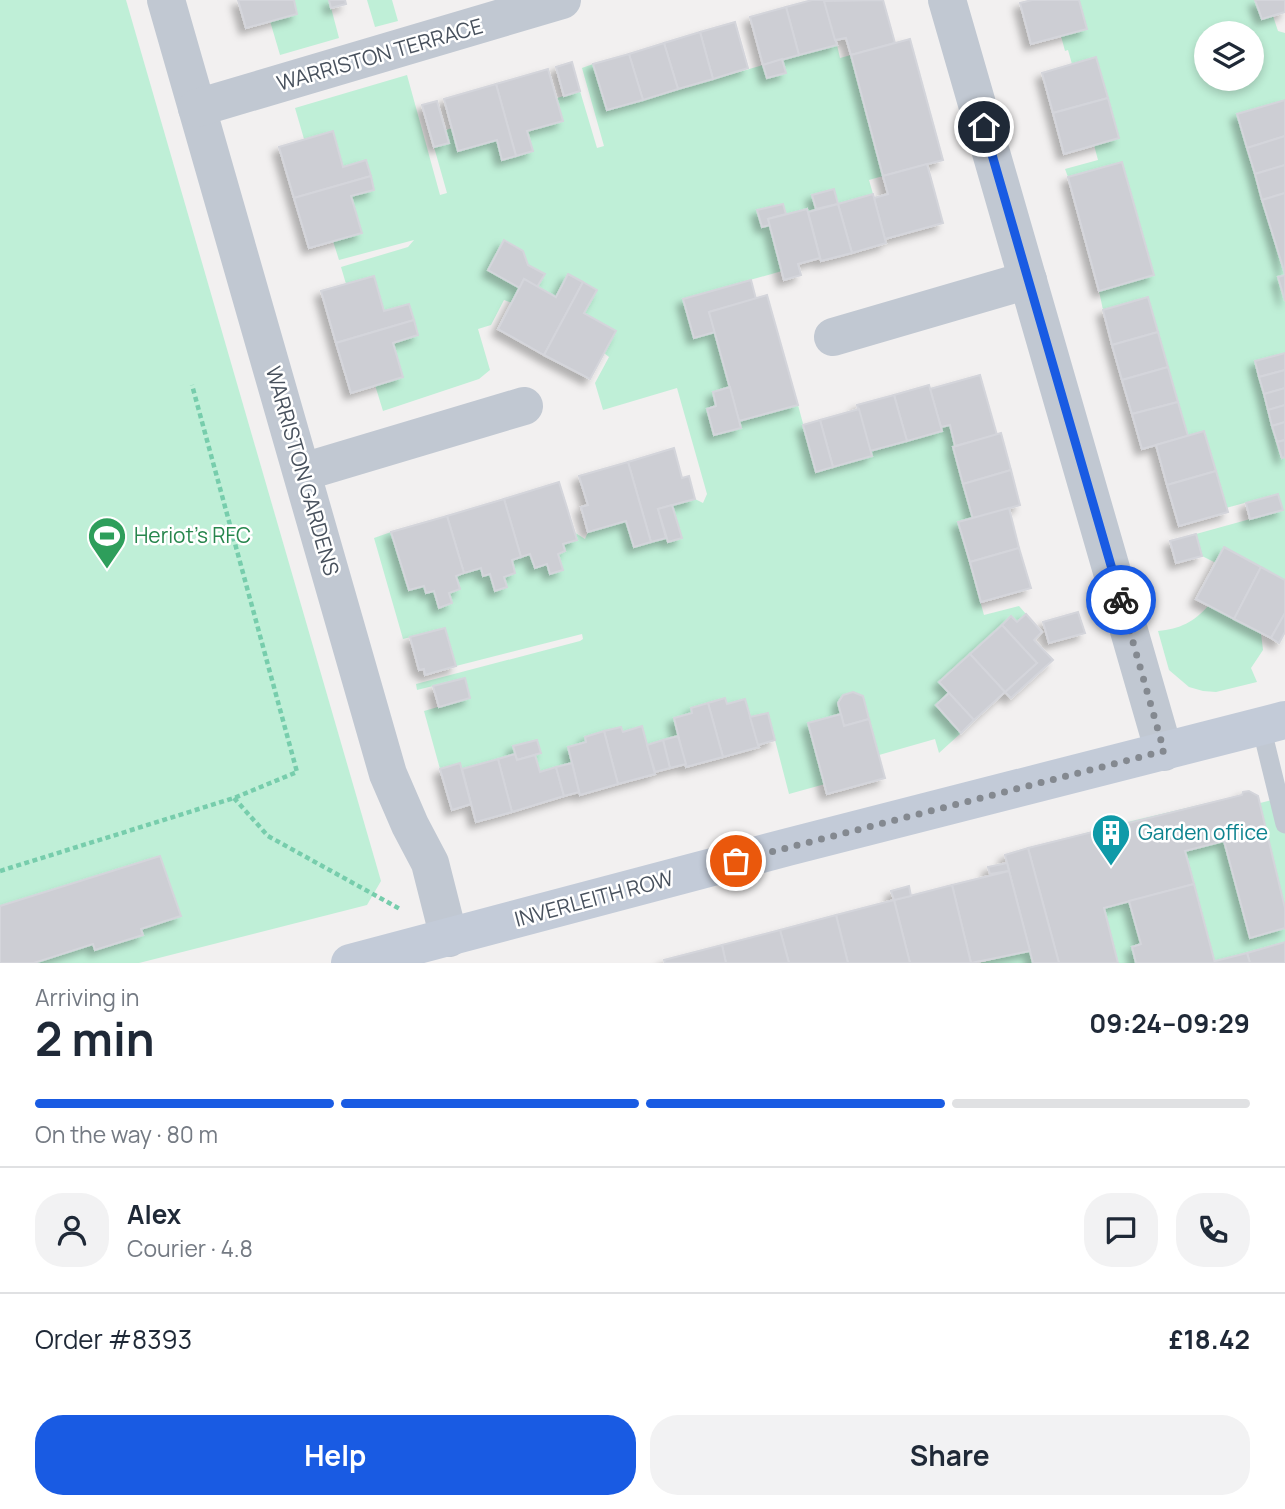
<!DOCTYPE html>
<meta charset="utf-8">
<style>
:root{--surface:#fff;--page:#f2f2f3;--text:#1f2937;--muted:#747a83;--line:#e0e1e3;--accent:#195be3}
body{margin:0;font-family:Manrope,sans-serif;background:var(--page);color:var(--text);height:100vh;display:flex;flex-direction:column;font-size:26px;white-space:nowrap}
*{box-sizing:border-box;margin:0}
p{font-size:23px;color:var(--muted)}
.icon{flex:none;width:38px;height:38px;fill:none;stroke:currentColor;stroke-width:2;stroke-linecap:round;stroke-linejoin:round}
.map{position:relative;height:963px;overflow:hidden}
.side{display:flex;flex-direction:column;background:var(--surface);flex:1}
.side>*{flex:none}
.controls{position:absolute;left:1194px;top:21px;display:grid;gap:14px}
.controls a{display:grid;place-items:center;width:70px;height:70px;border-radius:50%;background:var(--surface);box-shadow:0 4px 10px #0003;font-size:35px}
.pin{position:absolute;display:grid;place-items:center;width:60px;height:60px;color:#fff;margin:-30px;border:4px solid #fff;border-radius:50%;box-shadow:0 2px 7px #0007}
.courier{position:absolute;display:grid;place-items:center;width:70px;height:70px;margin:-35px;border:5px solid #195be3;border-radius:50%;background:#fff;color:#222;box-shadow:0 2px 9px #0007}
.summary em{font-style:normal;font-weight:700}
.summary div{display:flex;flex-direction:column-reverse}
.summary{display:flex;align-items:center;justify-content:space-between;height:119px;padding:0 35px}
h1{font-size:46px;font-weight:700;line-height:52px}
.bar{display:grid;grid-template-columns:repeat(4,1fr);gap:10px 7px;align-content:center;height:84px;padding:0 35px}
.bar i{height:9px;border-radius:5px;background:var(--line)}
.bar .on{background:var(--accent)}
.bar p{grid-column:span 4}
.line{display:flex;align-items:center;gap:18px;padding:0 35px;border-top:2px solid var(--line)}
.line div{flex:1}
.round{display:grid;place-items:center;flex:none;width:74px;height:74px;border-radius:28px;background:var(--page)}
.action{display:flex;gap:14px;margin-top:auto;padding:14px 35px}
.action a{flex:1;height:80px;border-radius:28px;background:var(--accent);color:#fff;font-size:28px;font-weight:700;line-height:80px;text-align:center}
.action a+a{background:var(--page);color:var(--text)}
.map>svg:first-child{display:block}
.green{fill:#bfefd7;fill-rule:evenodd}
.building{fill:#cdced4;stroke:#d4d5db;stroke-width:2;filter:url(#shadow)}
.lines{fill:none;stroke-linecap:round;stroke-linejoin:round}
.path{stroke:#77cdac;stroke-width:4.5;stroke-dasharray:5 3.5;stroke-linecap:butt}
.service{stroke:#c1c8d2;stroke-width:19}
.minor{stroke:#c1c8d2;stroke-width:38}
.secondary{stroke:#c3cbd8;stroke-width:38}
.done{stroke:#848990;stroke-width:7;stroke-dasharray:0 12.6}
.route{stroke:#195be3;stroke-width:9}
.labels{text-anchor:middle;stroke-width:5;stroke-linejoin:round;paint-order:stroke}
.street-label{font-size:21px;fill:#48515d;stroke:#fff}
.leisure-label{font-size:21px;fill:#27864d;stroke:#fff;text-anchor:start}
.culture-label{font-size:21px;fill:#0d838f;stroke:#fff;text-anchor:start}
</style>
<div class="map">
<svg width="1285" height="963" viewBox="0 0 1285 963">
<defs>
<filter id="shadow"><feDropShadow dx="-6" dy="6" stdDeviation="3.5" flood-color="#0004"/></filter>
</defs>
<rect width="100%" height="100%" fill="#f2f0f0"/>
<g class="green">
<path d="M0,0H126L381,881L367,905L139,963H0Z"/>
<path d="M294,0H329L339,38L280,55L270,21L297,14Z"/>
<path d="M367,0H392L398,21L375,27Z"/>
<path d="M1079,0H1255L1262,19L1273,16L1278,31L1285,33V100L1237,115L1285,274L1278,278L1285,301V353L1255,362L1281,458L1285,457V580L1224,547L1216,563L1202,556L1196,534L1283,510L1278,494L1226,508L1205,432L1188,436L1148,298L1103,310L1099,291L1154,275L1122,162L1068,177L1065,169L1098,160L1094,145L1119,138L1096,57L1072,64L1068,50L1065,51L1061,36L1087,29ZM1206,33H1251V79H1206Z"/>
<path d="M837,45L840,58L851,55L883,176L869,180L873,194L838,204L834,190L812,195L816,209L808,212L806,209L786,214L782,204L757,210L762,227L770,225L782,271L683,299L694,338L715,332L730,387L716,406L707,409L714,435L741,428L739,421L798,405L816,472L871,456L870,451L941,431V427L950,425L955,446L953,447L973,519L958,523L984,615L1019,606L1026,614L1017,622L1011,616L939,682L949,693L936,705L961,733L939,753L935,739L879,755L863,696L841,714L808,723L825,784L789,794L768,713L750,717L745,699L727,704L725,699L691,708L692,713L674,718L678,736L647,745L642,726L623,732L621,727L585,737L586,742L568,747L572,763L540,772L535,755L540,753L537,740L514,746L515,755L462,769L460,764L440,769L424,711L469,698L465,678L417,690L416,684L580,641L583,639L582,634L456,666L445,628L403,639L374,538L391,532L409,590L424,586L426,593L434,591L440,607L452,603L449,593L460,589L456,576L481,568L483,576L490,574L507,587L504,577L515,573L512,560L530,554L535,567L547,564L550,574L562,570L558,554L565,551L563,544L577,540L574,532L585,539L588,532L626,521L634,547L666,538L668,542L681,538L672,505L695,499L703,503L707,494L677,388L603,410L595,383L609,357L604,353L584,313L597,290L568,274L556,297L537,287L544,274L528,265L523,251L505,240L488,270L520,288L512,303L504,300L491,325L478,329L490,370L479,379L383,411L375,385L403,377L393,343L418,335L409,304L384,311L374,276L346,284L341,267L408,247L414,240L339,260L333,241L361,233L351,196L374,190L371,176L343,167L333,131L304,139L295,108L407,75L440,195L447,193L434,147L449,143L446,130L452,128L497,140L502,160L533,151L527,131L563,121L557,98L580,91L597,148L604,146L582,68L593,64L608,110L763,65L767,78L785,73L782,59Z"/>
<path d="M1209,605L1261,633L1263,650L1251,668L1257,682L1216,692L1203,691L1189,687L1169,670L1158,631C1180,629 1194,622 1209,605Z"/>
<path d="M1249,791L1258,796L1260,803L1285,797V963H979L1029,951L1005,855L1123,823L1242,795L1243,792Z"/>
</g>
<g class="building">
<path d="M238,0H294L297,14L246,28Z"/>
<path d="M329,0H345L346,4L331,8Z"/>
<path d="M812,0H824L837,45L799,55L786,7Z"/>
<path d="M883,0L895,43L851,55L846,38L835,40L824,1Z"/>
<path d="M1032,0H1079L1087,29L1031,44L1020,3Z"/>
<path d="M1255,0H1285V12L1262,19Z"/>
<path d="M786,7L799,55L763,65L750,17Z"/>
<path d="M735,22L748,68L713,79L700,32Z"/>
<path d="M700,32L713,79L678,89L664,43Z"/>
<path d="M910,39L943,160L883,176L851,55Z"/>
<path d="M664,43L678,89L643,100L629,54Z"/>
<path d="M629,54L643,100L607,110L593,64Z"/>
<path d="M1096,57L1108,98L1053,113L1042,73Z"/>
<path d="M782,59L786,73L767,78L763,65Z"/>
<path d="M572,62L580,91L564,96L556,67Z"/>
<path d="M548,69L563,121L527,131L533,151L516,156L496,84Z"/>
<path d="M496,84L516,156L502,160L497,140L458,151L444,99Z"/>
<path d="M1108,98L1119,138L1064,154L1053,113Z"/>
<path d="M1285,100V136L1247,148L1237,114Z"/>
<path d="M437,101L449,143L434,147L422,105Z"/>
<path d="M333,131L343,167L366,160L371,176L294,198L279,147Z"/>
<path d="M1285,136V165L1255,174L1247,148Z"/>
<path d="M1122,162L1154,275L1099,291L1068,177Z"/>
<path d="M927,164L943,223L885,239L874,198L888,194L883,176Z"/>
<path d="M1285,165V193L1262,200L1255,174Z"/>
<path d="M371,176L374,190L351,196L362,233L309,248L294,198Z"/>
<path d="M834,189L838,204L816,209L812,195Z"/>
<path d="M1285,193V274L1262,200Z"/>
<path d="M873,194L886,243L852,253L838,204Z"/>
<path d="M783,204L786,214L768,219L770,225L762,227L757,210Z"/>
<path d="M838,204L852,253L821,261L808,212Z"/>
<path d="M807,209L820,258L798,264L801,275L784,280L768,219Z"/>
<path d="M504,240L523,251L528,265L545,274L537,287L524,279L520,288L488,270Z"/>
<path d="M568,274L583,282L544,355L498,329L524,279L556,297Z"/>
<path d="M1285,275V301L1278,277Z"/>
<path d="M374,276L384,311L409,304L414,320L336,343L321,291Z"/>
<path d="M751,280L756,299L709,312L715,332L694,338L683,299Z"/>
<path d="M583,282L597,290L584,313L616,331L590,379L544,355Z"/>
<path d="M767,295L798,405L739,421L709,312Z"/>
<path d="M1148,297L1158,332L1112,345L1103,310Z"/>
<path d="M414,320L418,335L393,343L403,377L351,393L336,343Z"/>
<path d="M1158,332L1168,367L1122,380L1112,345Z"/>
<path d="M1285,353V370L1259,377L1255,361Z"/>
<path d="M1168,367L1178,402L1132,414L1122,380Z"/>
<path d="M1285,370V388L1264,394L1259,377Z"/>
<path d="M980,375L997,435L955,446L950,425L941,427L930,389Z"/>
<path d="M929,385L942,431L907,441L894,395Z"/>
<path d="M730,387L741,428L714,435L707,409L716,406L713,392Z"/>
<path d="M1285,388V405L1268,410L1264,394Z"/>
<path d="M894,395L907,441L870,451L857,405Z"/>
<path d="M1178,402L1188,436L1142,449L1132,414Z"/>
<path d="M1285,405V422L1272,426L1268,410Z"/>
<path d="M859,409L872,456L833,467L820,420Z"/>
<path d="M820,420L833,467L816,472L803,425Z"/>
<path d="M1285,422V440L1277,442L1272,426Z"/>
<path d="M1204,431L1216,471L1167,485L1156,445Z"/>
<path d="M1001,433L1011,470L963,484L953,447Z"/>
<path d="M1285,440V457L1282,458L1277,442Z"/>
<path d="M674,448L682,478L689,476L695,499L658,509L666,538L651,542L628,462Z"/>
<path d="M628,462L651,542L634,547L626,521L588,532L581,507L588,505L579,476Z"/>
<path d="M1011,470L1020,505L973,519L963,484Z"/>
<path d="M1216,471L1228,512L1179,526L1167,485Z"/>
<path d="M559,482L577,540L563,544L565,551L558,554L563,570L550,574L547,564L535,568L530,554L521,557L504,499Z"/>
<path d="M1278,494L1283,510L1250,519L1246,503Z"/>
<path d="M504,499L521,557L512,560L515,573L504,577L507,587L495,591L490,574L483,576L481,568L464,573L447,516Z"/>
<path d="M672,505L682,538L668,542L658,509Z"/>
<path d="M1009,508L1019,548L970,562L958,522Z"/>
<path d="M447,516L464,573L456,576L460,589L449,593L452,603L439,608L434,591L426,593L424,586L409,590L391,532Z"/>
<path d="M1196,534L1202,556L1176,563L1170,541Z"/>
<path d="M1224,547L1261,567L1234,619L1196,599Z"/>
<path d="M1019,548L1031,588L981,602L970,562Z"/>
<path d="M1261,567L1285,580V613L1271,638L1234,619Z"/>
<path d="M1078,612L1085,633L1049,643L1043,622Z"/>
<path d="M1285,613V632L1279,643L1271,638Z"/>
<path d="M1026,614L1042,632L1034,640L1053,660L1011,698L1005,692L1037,663L1002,625L1011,616L1017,622Z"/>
<path d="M1002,625L1037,663L1005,692L970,654Z"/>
<path d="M445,628L456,666L425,675L424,669L419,670L410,637Z"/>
<path d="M970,654L1005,692L974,720L939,682Z"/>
<path d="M465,678L470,698L439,707L433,686Z"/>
<path d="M853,692L863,696L869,719L844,726L838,703L843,695Z"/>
<path d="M949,693L974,720L961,733L936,705Z"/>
<path d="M725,698L727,704L745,699L759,747L723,757L708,703Z"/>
<path d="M708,703L723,757L686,767L674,718L692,713L691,708Z"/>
<path d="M768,713L775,740L758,745L750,717Z"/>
<path d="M841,714L844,726L869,719L885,778L827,794L808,723Z"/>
<path d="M642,726L655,774L618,784L604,731L621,727L623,732Z"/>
<path d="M604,731L618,784L580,795L568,747L586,742L585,737Z"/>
<path d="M678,736L686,764L670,768L663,740Z"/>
<path d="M537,740L541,753L517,760L513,746Z"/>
<path d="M663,740L670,768L655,772L647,745Z"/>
<path d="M515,754L517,760L535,755L540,772L556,767L564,796L512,812L498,759Z"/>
<path d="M498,759L512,812L476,822L462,769Z"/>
<path d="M460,763L471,804L452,810L440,769Z"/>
<path d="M572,763L579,792L564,796L556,767Z"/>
<path d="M1249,791L1258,796L1285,908V928L1250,938L1224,841L1185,851L1194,884L1104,908L1118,963H1059L1028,848L1242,795L1243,792Z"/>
<path d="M1028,848L1059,963H1033L1005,855Z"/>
<path d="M160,856L181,916L141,929L143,935L95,950L93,944L34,963H0V906Z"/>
<path d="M1007,863L1009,871L990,874L988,867Z"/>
<path d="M1009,871L1030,951L971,963L952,885Z"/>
<path d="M1194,884L1215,963H1136L1132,947L1141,944L1129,901Z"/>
<path d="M952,885L971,963H910L894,900Z"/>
<path d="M909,886L911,896L894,900L891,891Z"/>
<path d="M894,900L910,963H848L836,915Z"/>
<path d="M836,915L848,963H789L780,930Z"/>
<path d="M780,930L789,963H726L722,945Z"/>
<path d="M1285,942V963H1250L1247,953Z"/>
<path d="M722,945L726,963H665L664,960Z"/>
<path d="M1247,953L1250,963H1215V961Z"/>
</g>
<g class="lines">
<g class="path">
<path d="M234,798L268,836L400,909"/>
<path d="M0,871L234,798L297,772L192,385"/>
</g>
<path class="service" d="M1261,726L1285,824"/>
<g class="minor">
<path d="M166,0L388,774L410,825L430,863L449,938"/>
<path d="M947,0L1164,752"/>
<path d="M197,108L562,0"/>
<path d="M833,337L1028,280"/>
<path d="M303,472L524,406"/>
</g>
<path class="secondary" d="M350,963L788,847L1285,720"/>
</g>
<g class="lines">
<path class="done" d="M736,861L1164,751L1121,600"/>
<path class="route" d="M984,127L1121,600"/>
</g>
<defs>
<g id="stadium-pin" transform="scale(2.0125)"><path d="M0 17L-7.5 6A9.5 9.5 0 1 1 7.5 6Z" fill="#2e9e5b" stroke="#fff"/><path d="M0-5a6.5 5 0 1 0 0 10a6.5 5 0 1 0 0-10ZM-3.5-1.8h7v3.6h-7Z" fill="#fff"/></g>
<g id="building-pin" transform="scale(2.0125)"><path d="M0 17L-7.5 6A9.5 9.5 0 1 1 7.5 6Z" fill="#0f9aa8" stroke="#fff"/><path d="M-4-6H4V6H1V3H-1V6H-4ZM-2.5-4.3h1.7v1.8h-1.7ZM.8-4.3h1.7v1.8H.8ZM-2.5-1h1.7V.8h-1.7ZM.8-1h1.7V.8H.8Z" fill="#fff"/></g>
</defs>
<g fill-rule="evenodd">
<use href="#stadium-pin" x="107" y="536"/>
<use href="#building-pin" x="1111" y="833"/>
</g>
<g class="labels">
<g class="street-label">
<text transform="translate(380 55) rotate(-16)" y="7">WARRISTON TERRACE</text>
<text transform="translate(302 471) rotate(74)" y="7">WARRISTON GARDENS</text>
<text transform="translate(594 899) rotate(-15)" y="7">INVERLEITH ROW</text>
</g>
<g class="leisure-label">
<text x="134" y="543">Heriot's RFC</text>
</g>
<g class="culture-label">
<text x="1138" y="840">Garden office</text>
</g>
</g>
</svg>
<div class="controls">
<a><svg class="icon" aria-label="layers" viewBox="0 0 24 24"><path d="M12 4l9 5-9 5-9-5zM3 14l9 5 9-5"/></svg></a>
</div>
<div class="pin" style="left:736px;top:861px;background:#ea580c"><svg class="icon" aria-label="bag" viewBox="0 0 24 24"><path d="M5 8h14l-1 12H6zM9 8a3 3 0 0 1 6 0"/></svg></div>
<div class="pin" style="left:984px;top:127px;background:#1f2937"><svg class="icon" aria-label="home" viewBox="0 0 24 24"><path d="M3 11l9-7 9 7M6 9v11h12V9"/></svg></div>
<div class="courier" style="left:1121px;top:600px"><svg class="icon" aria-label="bike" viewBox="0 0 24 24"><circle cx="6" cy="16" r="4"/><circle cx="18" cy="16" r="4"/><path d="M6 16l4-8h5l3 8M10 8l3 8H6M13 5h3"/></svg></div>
</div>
<section class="side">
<div class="summary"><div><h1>2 min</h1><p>Arriving in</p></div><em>09:24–09:29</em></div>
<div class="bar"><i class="on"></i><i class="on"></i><i class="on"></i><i></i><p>On the way · 80 m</p></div>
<div class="line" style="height:126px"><a class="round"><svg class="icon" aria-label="person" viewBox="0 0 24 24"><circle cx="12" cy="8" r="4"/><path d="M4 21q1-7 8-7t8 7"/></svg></a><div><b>Alex</b><p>Courier · 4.8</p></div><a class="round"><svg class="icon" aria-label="chat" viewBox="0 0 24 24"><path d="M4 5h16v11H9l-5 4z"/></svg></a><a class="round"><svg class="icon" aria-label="phone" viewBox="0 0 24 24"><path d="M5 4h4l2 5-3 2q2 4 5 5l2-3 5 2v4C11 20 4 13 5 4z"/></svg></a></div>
<div class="line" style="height:91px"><div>Order #8393</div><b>£18.42</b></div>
<div class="action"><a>Help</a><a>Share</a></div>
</section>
